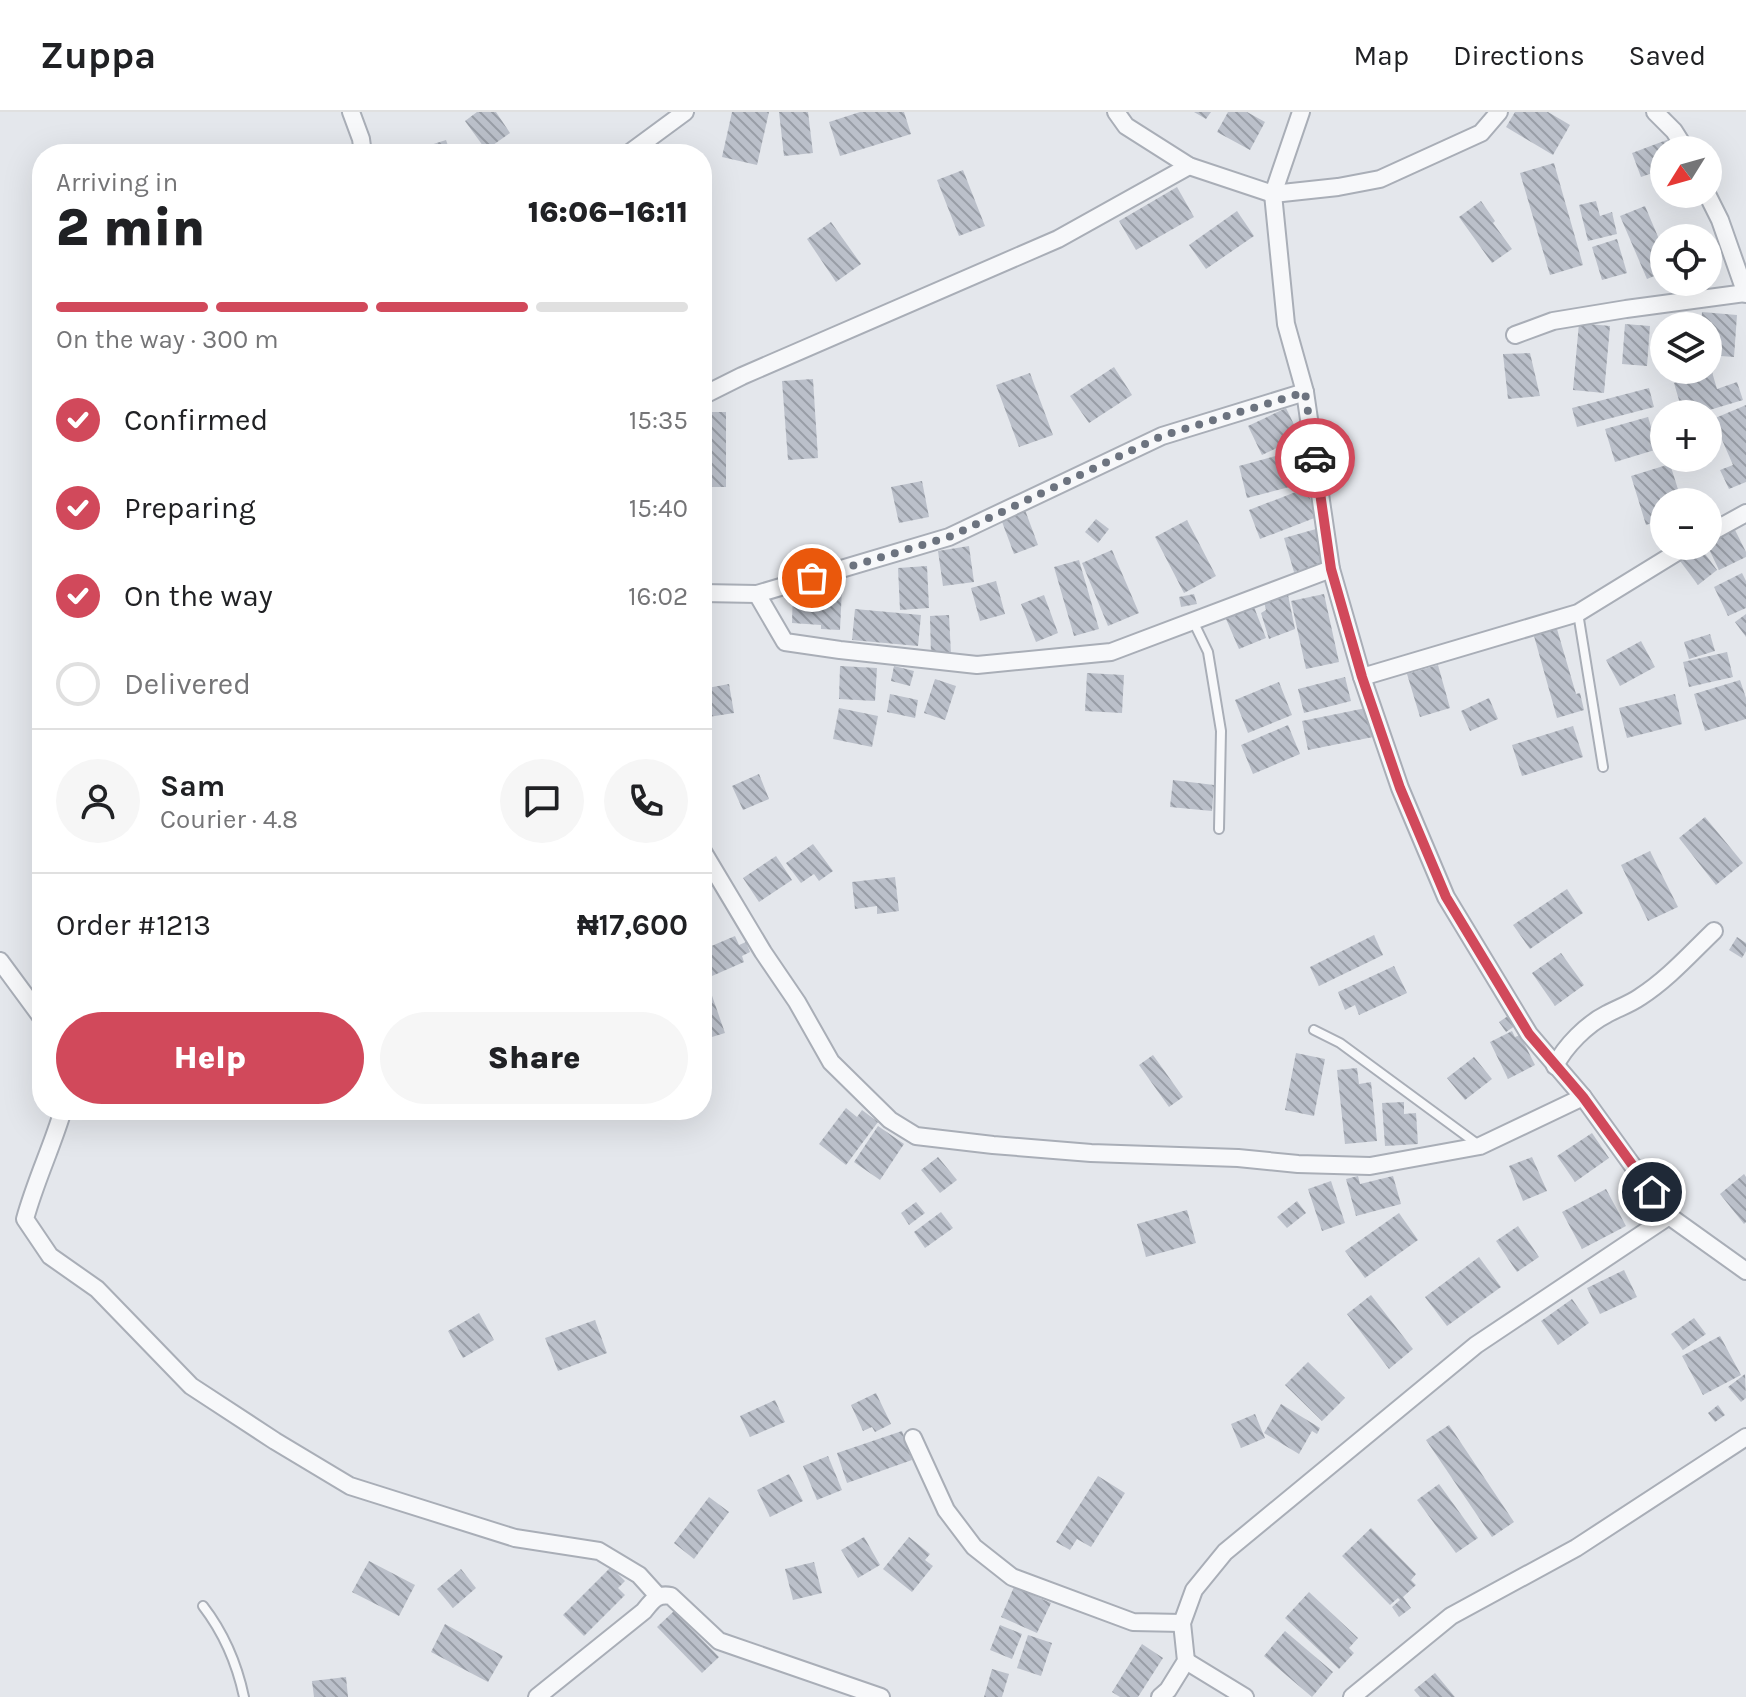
<!DOCTYPE html>
<meta charset="utf-8">
<style>
:root{--surface:#fff;--page:#f6f6f6;--text:#202124;--muted:#757577;--line:#e0e0e0;--accent:#d1495b}
body{margin:0;font-family:Karla,sans-serif;background:var(--page);color:var(--text);height:100vh;display:flex;flex-direction:column;font-size:30px;white-space:nowrap}
*{box-sizing:border-box;margin:0}
p{font-size:26px;color:var(--muted)}
.icon{flex:none;width:44px;height:44px;fill:none;stroke:currentColor;stroke-width:2;stroke-linecap:round;stroke-linejoin:round}
.map{position:relative;flex:1;overflow:hidden}
.drawer{position:absolute;left:32px;top:32px;width:680px;height:976px;display:flex;flex-direction:column;background:var(--surface);border-radius:32px;box-shadow:0 8px 32px #0002}
.drawer>*{flex:none}
.needle{width:52px;rotate:233deg}
.controls{position:absolute;left:1650px;top:24px;display:grid;gap:16px}
.controls a{display:grid;place-items:center;width:72px;height:72px;border-radius:50%;background:var(--surface);box-shadow:0 8px 32px #0002;font-size:40px}
.pin{position:absolute;display:grid;place-items:center;width:68px;height:68px;color:#fff;margin:-34px;border:4px solid #fff;border-radius:50%;box-shadow:0 2px 8px #0007}
.courier{position:absolute;display:grid;place-items:center;width:80px;height:80px;margin:-40px;border:6px solid #d1495b;border-radius:50%;background:#fff;color:#222;box-shadow:0 2px 10px #0007}
.overview em{font-style:normal;font-weight:800}
.overview div{display:flex;flex-direction:column-reverse}
.overview{display:flex;align-items:center;justify-content:space-between;height:136px;padding:0 24px}
h1{font-size:52px;font-weight:800;line-height:60px}
.bar{display:grid;grid-template-columns:repeat(4,1fr);gap:12px 8px;align-content:center;height:96px;padding:0 24px}
.bar i{height:10px;border-radius:6px;background:var(--line)}
.bar .selected{background:var(--accent)}
.bar p{grid-column:span 4}
.line{display:flex;align-items:center;gap:20px;padding:0 24px;border-top:2px solid var(--line)}
.line div{flex:1}
.round{display:grid;place-items:center;flex:none;width:84px;height:84px;border-radius:42px;background:var(--page)}
ol{padding:0 24px;list-style:none}
li{display:flex;align-items:center;gap:24px;height:88px}
li p{margin-inline-start:auto}
li .icon{padding:8px;border-radius:50%;background:var(--accent);color:#fff;stroke-width:4}
li:last-child{color:var(--muted)}
li i{width:44px;height:44px;border:4px solid var(--line);border-radius:50%}
.button{display:flex;gap:16px;margin-top:auto;padding:16px 24px}
.button a{flex:1;height:92px;border-radius:48px;background:var(--accent);color:#fff;font-size:32px;font-weight:800;line-height:92px;text-align:center}
.button a+a{background:var(--page);color:var(--text)}
header{display:flex;align-items:center;gap:48px;box-sizing:border-box;height:112px;padding:0 40px;background:var(--surface);border-bottom:2px solid var(--line)}
header strong{font-size:38px}
nav{display:flex;gap:44px;margin-inline-start:auto;font-size:28px}
.map>svg:first-child{display:block}
.building{fill:url(#building-back-hatch)}
.lines{fill:none;stroke-linecap:round;stroke-linejoin:round}
.lane-casing{stroke:#a9aeb7;stroke-width:12}
.street-casing{stroke:#a9aeb7;stroke-width:20}
.lane{stroke:#f7f8fa;stroke-width:8}
.street{stroke:#f7f8fa;stroke-width:16}
.done{stroke:#6c737f;stroke-width:8;stroke-dasharray:0 14.4}
.route{stroke:#d1495b;stroke-width:10}
</style>
<header>
<strong>Zuppa</strong>
<nav><a>Map</a><a>Directions</a><a>Saved</a></nav>
</header>
<div class="map">
<svg width="1746" height="1585" viewBox="0 0 1746 1585">
<defs>
<pattern id="building-back-hatch" width="6" height="6" patternUnits="userSpaceOnUse" patternTransform="scale(2)"><rect width="6" height="6" fill="#bbc0ca"/><path d="M-1 5l2 2M0 0l6 6M5-1l2 2" fill="none" stroke="#989da6"/></pattern>
</defs>
<rect width="100%" height="100%" fill="#e4e7ec"/>
<g class="building">
<path d="M477,0H496L510,21L486,38L465,9Z"/>
<path d="M732,0H769L757,53L722,45Z"/>
<path d="M779,0H808L813,41L784,44Z"/>
<path d="M860,0H904L911,22L840,44L829,10Z"/>
<path d="M1194,0H1211L1206,7Z"/>
<path d="M1228,0H1247L1265,10L1250,38L1217,20Z"/>
<path d="M1515,0H1548L1570,13L1553,43L1506,15Z"/>
<path d="M1672,26L1677,38H1664V57L1641,65L1632,41Z"/>
<path d="M446,28L451,42H420L418,37Z"/>
<path d="M659,35L688,36V42H659Z"/>
<path d="M1554,51L1583,153L1550,163L1520,61Z"/>
<path d="M963,58L985,114L959,124L937,68Z"/>
<path d="M1177,75L1194,105L1136,138L1119,109Z"/>
<path d="M1481,89L1495,109L1493,111L1512,137L1492,151L1459,105Z"/>
<path d="M1596,89L1600,104L1612,100L1617,122L1588,129L1579,93Z"/>
<path d="M1645,94L1664,139V160L1647,167L1620,104Z"/>
<path d="M1237,99L1254,124L1206,157L1189,133Z"/>
<path d="M831,110L861,152L836,170L807,127Z"/>
<path d="M1617,127L1627,161L1602,168L1592,135Z"/>
<path d="M1702,200L1737,203L1734,245L1708,243V214H1701Z"/>
<path d="M1579,211L1610,214L1604,281L1573,278Z"/>
<path d="M1625,212L1650,214L1647,254L1622,252Z"/>
<path d="M1530,241L1540,284L1508,287L1503,242Z"/>
<path d="M1114,255L1132,283L1089,311L1070,284Z"/>
<path d="M1712,260L1717,277L1737,270L1743,288L1696,302H1683L1674,271Z"/>
<path d="M1030,261L1053,323L1019,335L996,273Z"/>
<path d="M813,267L818,346L788,348L782,269Z"/>
<path d="M1649,276L1654,295L1577,315L1572,296Z"/>
<path d="M1746,293V370L1729,377L1720,358L1733,353L1713,307Z"/>
<path d="M1286,296L1300,325L1262,343L1248,314Z"/>
<rect x="702" y="300" width="24" height="75"/>
<path d="M1648,305L1658,337L1615,350L1605,317Z"/>
<path d="M1301,337L1309,370L1247,386L1239,354Z"/>
<path d="M1670,352L1682,390H1664V407L1646,413L1631,364Z"/>
<path d="M922,369L929,405L899,411L891,375Z"/>
<path d="M1306,376L1317,405L1260,427L1249,398Z"/>
<path d="M1025,398L1038,433L1014,442L1001,407Z"/>
<path d="M1096,407L1109,417L1098,431L1085,420Z"/>
<path d="M1187,408L1216,464L1184,481L1155,425Z"/>
<path d="M1316,417L1326,451L1294,460L1284,426Z"/>
<path d="M1735,418L1746,440V445L1719,458L1708,435V431Z"/>
<path d="M969,434L974,470L943,474L938,439Z"/>
<path d="M1700,435L1717,458L1698,473L1680,449Z"/>
<path d="M1112,438L1139,501L1108,514L1082,451Z"/>
<path d="M1079,448L1099,517L1074,524L1054,455Z"/>
<path d="M927,454L929,496L900,498L898,456Z"/>
<path d="M1742,461L1746,469V496L1728,504L1714,475Z"/>
<path d="M996,469L1005,502L980,509L971,476Z"/>
<path d="M793,475L842,476L840,518L821,517V513L792,511Z"/>
<path d="M1194,482L1197,492L1181,495L1179,485Z"/>
<path d="M1324,482L1339,550L1306,557L1291,489Z"/>
<path d="M1044,483L1058,521L1036,530L1021,492Z"/>
<path d="M1288,483L1295,517L1269,527L1261,501L1266,498L1263,486Z"/>
<path d="M1254,495L1266,526L1239,537L1226,507Z"/>
<path d="M855,497L921,503L918,534L852,528Z"/>
<path d="M1746,502V525L1735,510Z"/>
<path d="M949,503L951,543L931,544L930,504Z"/>
<path d="M1557,517L1576,582L1580,581L1584,598L1557,606L1534,524Z"/>
<path d="M1710,522L1715,539L1689,547L1684,530Z"/>
<path d="M1641,529L1655,555L1620,574L1606,548Z"/>
<path d="M1727,540L1733,565L1689,575L1683,550Z"/>
<path d="M1438,553L1450,596L1420,605L1407,562Z"/>
<path d="M840,554L877,556L875,589L839,587Z"/>
<path d="M894,554L914,559L910,574L891,569Z"/>
<path d="M1087,561L1124,563L1122,601L1085,599Z"/>
<path d="M1345,565L1351,589L1304,601L1298,577Z"/>
<path d="M935,567L956,574L945,608L924,601Z"/>
<path d="M1740,568L1746,586V607L1705,619L1694,582Z"/>
<path d="M1279,570L1292,603L1248,621L1235,588Z"/>
<path d="M729,572L734,601L702,606V577Z"/>
<path d="M890,582L918,588L915,606L887,600Z"/>
<path d="M1675,582L1682,612L1627,626L1619,596Z"/>
<path d="M1489,586L1498,607L1470,619L1461,599Z"/>
<path d="M839,596L878,604L872,635L833,627Z"/>
<path d="M1366,596L1373,625L1308,638L1302,609Z"/>
<path d="M1288,613L1300,642L1253,662L1241,633Z"/>
<path d="M1573,614L1583,645L1522,664L1512,633Z"/>
<path d="M759,662L769,687L743,698L732,674Z"/>
<path d="M1173,668L1214,673L1212,699L1170,695Z"/>
<path d="M1705,705L1743,751L1716,773L1679,726Z"/>
<path d="M813,732L833,759L819,769L814,762L801,771L786,751Z"/>
<path d="M1650,739L1678,795L1648,809L1621,753Z"/>
<path d="M776,744L792,768L759,790L743,766Z"/>
<path d="M895,765L899,799L877,802V794L855,797L852,770Z"/>
<path d="M1567,777L1583,801L1530,837L1513,813Z"/>
<path d="M1374,823L1383,843L1319,874L1310,855Z"/>
<path d="M735,824L739,833L746,830L750,840L742,844L744,850L712,864L702,838Z"/>
<path d="M1737,825L1746,831V839L1742,846L1729,838Z"/>
<path d="M1561,841L1584,873L1555,894L1532,861Z"/>
<path d="M1394,854L1407,881L1359,903L1355,893L1345,898L1338,880Z"/>
<path d="M709,875L725,921L702,928V877Z"/>
<path d="M1511,902L1518,912L1506,920L1499,910Z"/>
<path d="M1512,919L1515,925L1520,923L1535,953L1508,967L1490,930Z"/>
<path d="M1296,941L1325,947L1314,1004L1285,998Z"/>
<path d="M1153,943L1183,985L1169,995L1139,953Z"/>
<path d="M1474,945L1492,967L1465,988L1447,966Z"/>
<path d="M1357,956L1359,972L1371,970L1377,1029L1345,1032L1337,958Z"/>
<path d="M1404,990V1002L1416,1001L1418,1032L1385,1034L1382,991Z"/>
<path d="M846,996L857,1005L862,998L878,1010L846,1053L819,1032Z"/>
<path d="M878,1014L904,1032L880,1068L854,1050Z"/>
<path d="M1592,1021L1609,1046L1575,1070L1557,1044Z"/>
<path d="M938,1045L957,1068L940,1081L921,1058Z"/>
<path d="M1532,1045L1547,1079L1523,1089L1509,1054Z"/>
<path d="M1744,1062L1746,1065V1110L1744,1112L1720,1082Z"/>
<path d="M1358,1064L1360,1072L1393,1064L1401,1092L1356,1104L1346,1067Z"/>
<path d="M1331,1069L1345,1111L1322,1119L1308,1077Z"/>
<path d="M1606,1077L1626,1114L1582,1137L1562,1100Z"/>
<path d="M1297,1089L1306,1101L1287,1116L1277,1105Z"/>
<path d="M916,1090L925,1101L909,1113L901,1101Z"/>
<path d="M1187,1098L1196,1131L1146,1145L1137,1112Z"/>
<path d="M941,1100L953,1116L925,1136L914,1120Z"/>
<path d="M1399,1101L1418,1128L1365,1166L1345,1139Z"/>
<path d="M1518,1114L1539,1145L1517,1160L1496,1129Z"/>
<path d="M1479,1145L1501,1175L1447,1214L1425,1185Z"/>
<path d="M1624,1158L1637,1185L1600,1202L1587,1176Z"/>
<path d="M1371,1183L1413,1237L1389,1257L1347,1202Z"/>
<path d="M1572,1187L1589,1211L1558,1233L1541,1209Z"/>
<path d="M479,1201L494,1228L463,1246L448,1219Z"/>
<path d="M1694,1206L1706,1222L1683,1238L1671,1222Z"/>
<path d="M595,1208L607,1241L558,1259L545,1226Z"/>
<path d="M1720,1224L1741,1263L1703,1283L1682,1244Z"/>
<path d="M1308,1250L1345,1286L1322,1309L1285,1273Z"/>
<path d="M1745,1262L1746,1286L1741,1290L1728,1275Z"/>
<path d="M876,1281L891,1312L875,1320L872,1315L863,1319L851,1293Z"/>
<path d="M775,1288L785,1310L750,1325L740,1304Z"/>
<path d="M1281,1292L1320,1316L1317,1322L1312,1319L1299,1342L1264,1321Z"/>
<path d="M1718,1293L1725,1303L1715,1310L1708,1301Z"/>
<path d="M1255,1302L1265,1326L1241,1336L1231,1312Z"/>
<path d="M1449,1313L1514,1410L1492,1425L1426,1328Z"/>
<path d="M902,1319L912,1348L847,1371L837,1341Z"/>
<path d="M828,1344L842,1378L817,1388L803,1354Z"/>
<path d="M789,1362L803,1389L770,1405L757,1378Z"/>
<path d="M1098,1364L1125,1381L1091,1435L1077,1427L1070,1438L1056,1430Z"/>
<path d="M1439,1372L1478,1426L1456,1441L1417,1388Z"/>
<path d="M709,1385L729,1400L694,1447L674,1431Z"/>
<path d="M1371,1416L1416,1462L1411,1468L1416,1473L1403,1485L1411,1496L1399,1505L1392,1495L1400,1488L1398,1486L1390,1493L1342,1444Z"/>
<path d="M864,1425L880,1453L858,1466L841,1438Z"/>
<path d="M909,1425L930,1442L925,1448L933,1454L912,1480L883,1457Z"/>
<path d="M369,1449L415,1473L399,1504L352,1480Z"/>
<path d="M814,1450L822,1481L793,1488L785,1457Z"/>
<path d="M611,1455L625,1469L618,1476L625,1483L584,1524L563,1503Z"/>
<path d="M461,1457L476,1476L453,1496L437,1477Z"/>
<path d="M1014,1475L1051,1491L1037,1521L1001,1505Z"/>
<path d="M1309,1480L1358,1526L1349,1536L1354,1541L1339,1557L1285,1506Z"/>
<path d="M674,1499L719,1545L702,1561L657,1515Z"/>
<path d="M445,1512L503,1544L488,1570L431,1540Z"/>
<path d="M1000,1513L1022,1522L1012,1547L990,1538Z"/>
<path d="M1285,1519L1333,1560L1312,1585L1264,1544Z"/>
<path d="M1028,1523L1052,1531L1041,1564L1017,1556Z"/>
<path d="M1142,1532L1163,1546L1138,1585H1120L1112,1580Z"/>
<path d="M992,1557L1009,1562L1002,1585H984Z"/>
<path d="M1435,1561L1455,1585H1420L1414,1578Z"/>
<path d="M346,1565L348,1585H314L312,1569Z"/>
</g>
<g class="lines">
<g class="lane-casing">
<g id="lane">
<path d="M1578,501L1603,655"/>
<path d="M1193,509L1208,540L1221,619L1219,717"/>
<path d="M1314,918L1340,931L1480,1034"/>
<path d="M203,1494C223,1520 237,1552 244,1585"/>
</g>
</g>
<g class="street-casing">
<g id="street">
<path d="M351,0L361,27L363,42"/>
<path d="M1116,0L1126,14L1189,54L1273,82L1338,75L1380,67L1481,21L1499,0"/>
<path d="M1301,0L1273,82L1286,212L1305,280L1331,457L1362,565L1400,676L1446,785L1529,922L1583,985L1669,1104L1746,1159"/>
<path d="M1655,0L1674,19L1686,38"/>
<path d="M628,42L685,0"/>
<path d="M1707,82L1720,108L1746,182"/>
<path d="M1515,223L1553,209L1626,197L1746,181"/>
<path d="M702,284L742,264L1058,127L1189,54"/>
<path d="M1708,422L1746,401"/>
<path d="M702,481L757,482L949,425L1162,324L1305,280"/>
<path d="M757,482L785,530L840,538L977,553L1111,540L1331,457"/>
<path d="M1362,565L1578,501L1687,434"/>
<path d="M702,738L763,840L797,890L831,950L890,1008L916,1024L993,1033L1091,1041L1238,1046L1298,1052L1370,1054L1480,1034L1583,985"/>
<path d="M0,849L42,906"/>
<path d="M1555,954C1565,934 1587,912 1607,902C1618,896 1630,892 1640,885C1668,867 1690,842 1714,819"/>
<path d="M63,998C52,1035 35,1070 25,1107L50,1144L97,1177L191,1274L275,1329L350,1374L515,1426L599,1439L639,1463L658,1484"/>
<path d="M913,1326L946,1398L974,1435L1012,1465L1133,1510L1182,1511"/>
<path d="M1186,1549L1245,1585"/>
<path d="M537,1585L644,1499C652,1489 657,1481 671,1484L719,1529L881,1585"/>
<path d="M1160,1585L1168,1578L1186,1549L1182,1511L1194,1478L1225,1440L1476,1233L1669,1104"/>
<path d="M1352,1585L1451,1504L1576,1436L1746,1325"/>
</g>
</g>
<use href="#lane" class="lane"/>
<use href="#street" class="street"/>
</g>
<g class="lines">
<path class="done" d="M812,466L949,425L1162,324L1305,280L1315,346"/>
<path class="route" d="M1315,346L1331,457L1362,565L1400,676L1446,785L1529,922L1583,985L1652,1080"/>
</g>
</svg>
<div class="controls">
<a><svg class="needle" viewBox="-14 -14 28 28"><path d="M0-13l5 13h-10z" fill="#e53935"/><path d="M0 13l5-13h-10z" fill="#757577"/></svg></a>
<a><svg class="icon" aria-label="locate" viewBox="0 0 24 24"><circle cx="12" cy="12" r="6"/><path d="M12 2v4M12 18v4M2 12h4M18 12h4"/></svg></a>
<a><svg class="icon" aria-label="layers" viewBox="0 0 24 24"><path d="M12 4l9 5-9 5-9-5zM3 14l9 5 9-5"/></svg></a>
<a>+</a>
<a>−</a>
</div>
<div class="pin" style="left:812px;top:466px;background:#ea580c"><svg class="icon" aria-label="bag" viewBox="0 0 24 24"><path d="M5 8h14l-1 12H6zM9 8a3 3 0 0 1 6 0"/></svg></div>
<div class="pin" style="left:1652px;top:1080px;background:#1f2937"><svg class="icon" aria-label="home" viewBox="0 0 24 24"><path d="M3 11l9-7 9 7M6 9v11h12V9"/></svg></div>
<div class="courier" style="left:1315px;top:346px"><svg class="icon" aria-label="car" viewBox="0 0 24 24"><path d="M5 17H2v-5l4-1 3-4h7l3 4 3 1v5h-3M9 17h6M6 11h13"/><circle cx="7" cy="17" r="2"/><circle cx="17" cy="17" r="2"/></svg></div>
<section class="drawer">
<div class="overview"><div><h1>2 min</h1><p>Arriving in</p></div><em>16:06–16:11</em></div>
<div class="bar"><i class="selected"></i><i class="selected"></i><i class="selected"></i><i></i><p>On the way · 300 m</p></div>
<ol>
<li><svg class="icon" aria-label="check" viewBox="0 0 24 24"><path d="M5 12l5 5 9-10"/></svg>Confirmed<p>15:35</p></li>
<li><svg class="icon" aria-label="check" viewBox="0 0 24 24"><path d="M5 12l5 5 9-10"/></svg>Preparing<p>15:40</p></li>
<li><svg class="icon" aria-label="check" viewBox="0 0 24 24"><path d="M5 12l5 5 9-10"/></svg>On the way<p>16:02</p></li>
<li><i></i>Delivered</li>
</ol>
<div class="line" style="height:144px"><a class="round"><svg class="icon" aria-label="person" viewBox="0 0 24 24"><circle cx="12" cy="8" r="4"/><path d="M4 21q1-7 8-7t8 7"/></svg></a><div><b>Sam</b><p>Courier · 4.8</p></div><a class="round"><svg class="icon" aria-label="chat" viewBox="0 0 24 24"><path d="M4 5h16v11H9l-5 4z"/></svg></a><a class="round"><svg class="icon" aria-label="phone" viewBox="0 0 24 24"><path d="M5 4h4l2 5-3 2q2 4 5 5l2-3 5 2v4C11 20 4 13 5 4z"/></svg></a></div>
<div class="line" style="height:104px"><div>Order #1213</div><b>₦17,600</b></div>
<div class="button"><a>Help</a><a>Share</a></div>
</section>
</div>
